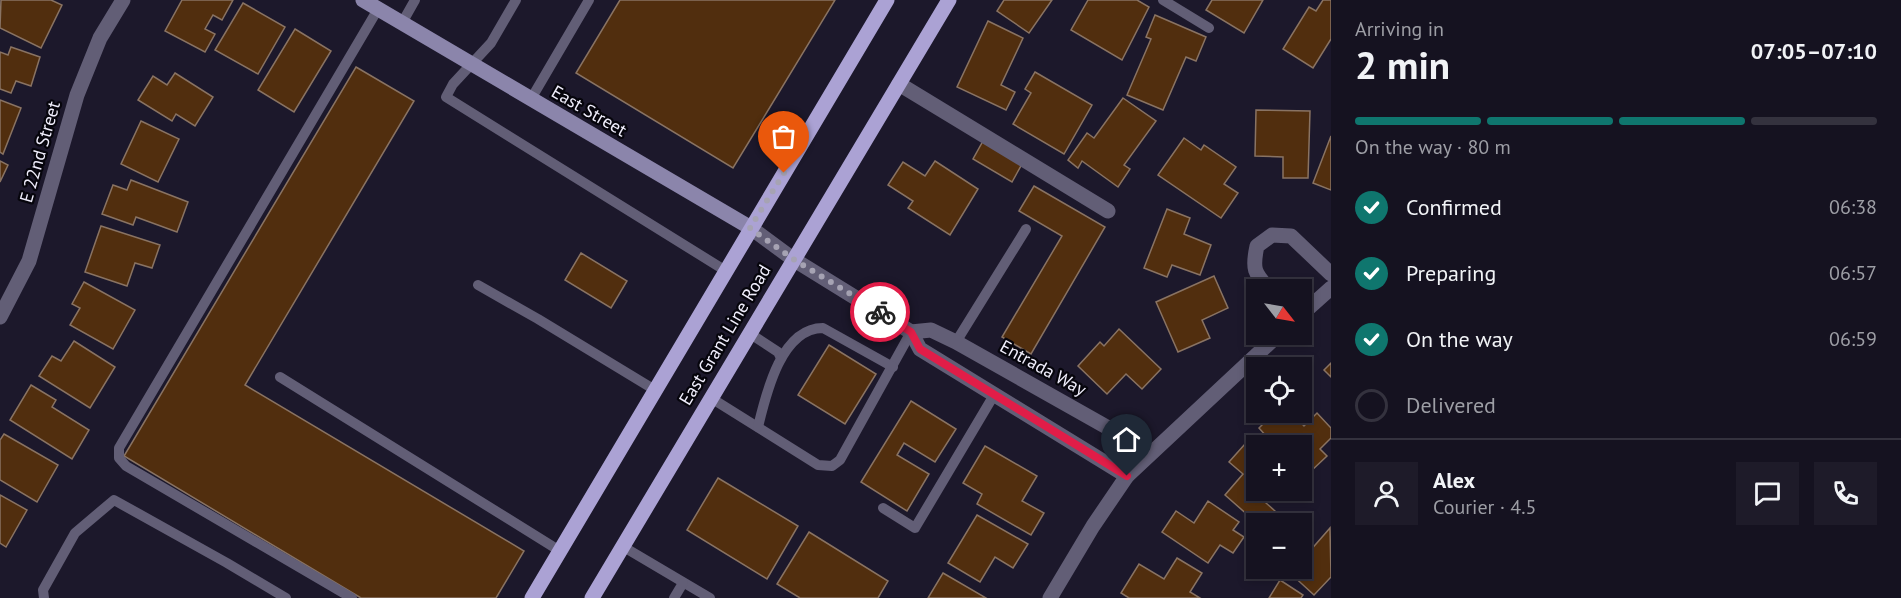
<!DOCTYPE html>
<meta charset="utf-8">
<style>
:root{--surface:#151220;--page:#1e1b29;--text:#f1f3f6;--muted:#9d9ea5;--line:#34323e;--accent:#0f766e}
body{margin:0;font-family:"PT Sans",sans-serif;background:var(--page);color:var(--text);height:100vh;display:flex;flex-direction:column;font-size:22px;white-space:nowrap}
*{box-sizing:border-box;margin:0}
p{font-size:20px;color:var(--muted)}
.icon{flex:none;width:33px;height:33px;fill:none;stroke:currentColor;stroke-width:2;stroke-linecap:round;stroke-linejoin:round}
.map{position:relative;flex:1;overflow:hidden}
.side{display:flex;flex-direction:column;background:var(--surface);width:570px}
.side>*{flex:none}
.needle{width:39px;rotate:121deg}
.tools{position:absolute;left:1246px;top:279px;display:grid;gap:12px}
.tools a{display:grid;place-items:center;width:66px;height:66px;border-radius:0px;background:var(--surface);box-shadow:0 3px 9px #0003,0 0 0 2px var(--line);font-size:30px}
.pin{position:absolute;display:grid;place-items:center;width:51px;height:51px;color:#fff;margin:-62px -26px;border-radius:50% 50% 50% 0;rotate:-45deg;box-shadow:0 0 6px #0007}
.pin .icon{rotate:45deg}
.courier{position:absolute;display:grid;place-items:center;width:60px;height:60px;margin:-30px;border:4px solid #e11d48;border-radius:50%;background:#fff;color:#222;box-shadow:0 2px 8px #0007}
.overview em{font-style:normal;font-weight:800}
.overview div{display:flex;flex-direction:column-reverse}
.overview{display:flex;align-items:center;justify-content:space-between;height:102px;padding:0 24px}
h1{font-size:39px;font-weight:800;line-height:45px}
.bar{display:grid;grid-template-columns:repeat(4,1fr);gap:9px 6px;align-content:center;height:72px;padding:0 24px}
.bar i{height:8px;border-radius:4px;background:var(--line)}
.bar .active{background:var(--accent)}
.bar p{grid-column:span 4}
.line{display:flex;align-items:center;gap:15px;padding:0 24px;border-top:2px solid var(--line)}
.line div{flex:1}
.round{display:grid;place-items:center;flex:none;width:63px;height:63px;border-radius:0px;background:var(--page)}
ol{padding:0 24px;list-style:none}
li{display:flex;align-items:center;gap:18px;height:66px}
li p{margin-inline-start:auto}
li .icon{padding:6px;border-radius:50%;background:var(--accent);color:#fff;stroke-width:4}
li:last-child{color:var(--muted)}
li i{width:33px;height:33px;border:3px solid var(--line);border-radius:50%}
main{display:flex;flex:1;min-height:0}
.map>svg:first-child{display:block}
.building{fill:#512e0e;stroke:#897363;stroke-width:1.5}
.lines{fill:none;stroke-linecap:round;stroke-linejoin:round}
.lane{stroke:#625e76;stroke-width:10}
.street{stroke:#625e76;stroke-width:15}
.secondary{stroke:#8b85ab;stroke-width:15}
.primary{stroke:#aba2d4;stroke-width:15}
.done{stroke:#a6a3b3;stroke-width:6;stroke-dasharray:0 10.8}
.route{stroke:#e11d48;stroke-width:8}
.labels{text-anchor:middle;stroke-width:4.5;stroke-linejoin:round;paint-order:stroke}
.street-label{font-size:18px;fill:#f0eefc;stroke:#06050c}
</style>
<main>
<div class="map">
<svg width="1331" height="598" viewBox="0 0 1331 598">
<rect width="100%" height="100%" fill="#1c182b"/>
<g class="building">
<path d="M1,0H51L62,5L41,48L0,28Z"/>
<path d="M182,0H233L222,20L213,15L205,29L215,34L205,52L165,31Z"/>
<path d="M620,0H835L733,168L576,73Z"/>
<path d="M1004,0H1052L1029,33L997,11Z"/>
<path d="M1088,0H1137L1149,7L1122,60L1071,30Z"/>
<path d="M1212,0H1263L1244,33L1206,10Z"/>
<path d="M1323,0H1331V39L1313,68L1283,49L1309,7L1316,11Z"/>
<path d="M243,3L285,27L258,74L215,50Z"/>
<path d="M1155,15L1206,37L1196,61L1186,57L1163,110L1127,95L1151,39L1146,37Z"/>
<path d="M988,21L1023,38L1001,85L1015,92L1006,110L957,87Z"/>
<path d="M295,29L331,51L294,112L258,90Z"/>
<path d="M11,47L40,57L31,86L16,81L11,93L0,89V52L8,55Z"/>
<path d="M356,67L414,101L245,385L524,551L496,598H361L124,456Z"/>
<path d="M1035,72L1092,105L1064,154L1013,124L1031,93L1025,89Z"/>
<path d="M175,73L213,97L195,126L176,114L172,121L138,100L153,76L167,85Z"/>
<path d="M1123,98L1156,121L1124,165L1130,169L1118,187L1082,161L1078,168L1068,160L1087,133L1094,138Z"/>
<path d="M0,100L21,108L3,154L0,152Z"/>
<path d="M1256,110L1310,111L1308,178H1283V157L1255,156Z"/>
<path d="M141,121L179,139L158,182L121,164Z"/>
<path d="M1331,136V190L1313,183Z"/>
<path d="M1184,138L1201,150L1204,145L1236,167L1224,184L1238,193L1221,218L1158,175Z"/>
<path d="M983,141L1022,164L1012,182L973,159Z"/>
<path d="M0,161L8,165L0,182Z"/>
<path d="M935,161L978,189L950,235L908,208L913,201L888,185L903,162L925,176Z"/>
<path d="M131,180L188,202L177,232L136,217L133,225L102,214L113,185L127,190Z"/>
<path d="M1034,186L1105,227L1031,354L1002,337L1062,236L1019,211Z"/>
<path d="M1167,209L1190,218L1184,234L1211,245L1200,275L1172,265L1167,277L1144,268Z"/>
<path d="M101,226L160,245L152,268L135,263L127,286L85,272Z"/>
<path d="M581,253L627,281L611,308L565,280Z"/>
<path d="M1214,276L1228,308L1202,320L1210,338L1178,352L1156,302Z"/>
<path d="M84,282L135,310L113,349L70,325L80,308L72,304Z"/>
<path d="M1119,329L1161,369L1142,389L1126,374L1107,394L1078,366L1100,342L1104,346Z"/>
<path d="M74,341L115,367L90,408L39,376L52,356L61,361Z"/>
<path d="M829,345L876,374L845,424L798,395Z"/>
<path d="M1331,363V377L1324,370Z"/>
<path d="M31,385L56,400L52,407L89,430L72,459L10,420Z"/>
<path d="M911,401L956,429L935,462L904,443L897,455L929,474L907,511L861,482Z"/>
<path d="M1275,412H1291L1304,426L1317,413L1331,428V438L1320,449L1327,456L1310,472L1302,464V446H1275L1259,428Z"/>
<path d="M4,434L58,465L37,502L0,480V440Z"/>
<path d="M1245,444L1257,454V490H1277L1266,503L1275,511L1264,524H1258L1225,495L1243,474L1229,462Z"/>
<path d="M985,446L1037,476L1022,501L1044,513L1031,535L977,504L982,494L963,483Z"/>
<path d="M718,478L798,526L767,579L687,530Z"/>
<path d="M0,495L27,510L6,547L0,543Z"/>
<path d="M1208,501L1239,522L1233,530L1244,537L1233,553L1220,545L1208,563L1162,532L1176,511L1194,523Z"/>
<path d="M977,515L1028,544L1013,568L995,557L980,582L948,563Z"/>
<path d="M1330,528L1331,577L1314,595L1290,573L1294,568H1302V560Z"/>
<path d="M809,532L888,581L878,598H800L777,584Z"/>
<path d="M1177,558L1202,573L1190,592L1200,598H1129L1121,593L1139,564L1164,579Z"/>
<path d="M943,573L986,598H928Z"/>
<path d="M1280,580L1303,595L1301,598H1269Z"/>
</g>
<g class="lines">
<g class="lane">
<path d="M516,0L491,43L453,84L446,97L726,271"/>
<path d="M1163,0L1209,28"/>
<path d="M402,23L415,0"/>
<path d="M531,99L589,0"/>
<path d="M478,285L538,319L655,390"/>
<path d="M749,333L778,352L781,358"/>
<path d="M956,342L1026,229"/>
<path d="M280,377L560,551"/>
<path d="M711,398L818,465L832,466L840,460L911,332"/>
<path d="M758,427C766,394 781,328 823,328L893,367"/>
<path d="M883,508L915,528L994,395"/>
<path d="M622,546L710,598"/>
<path d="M44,598L43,590L75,533L114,500L227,563L286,598"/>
<path d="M352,598L126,466L119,458V448L378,9"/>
<path d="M674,598L683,583"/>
</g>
<g class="street">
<path d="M899,84L1108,211"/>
<path d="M751,228L793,259L911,332L920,349L1127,476"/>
<path d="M1270,290C1254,273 1252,269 1257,246L1272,235L1291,236L1331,274"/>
<path d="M1302,314L1331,288"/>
<path d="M0,317L29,261L77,95L100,38L123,0"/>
<path d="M911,332L931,330L956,342L1151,452"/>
<path d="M1050,598L1093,526L1127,476L1279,334"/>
</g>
<path class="secondary" d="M363,0L751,228"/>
<g class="primary">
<path d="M532,598L887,0"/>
<path d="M592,598L949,0"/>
</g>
</g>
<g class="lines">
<path class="done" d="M784,173L750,228L793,259L880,312"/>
<path class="route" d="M880,312L911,332L920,349L1127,476"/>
</g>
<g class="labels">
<g class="street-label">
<text transform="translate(589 111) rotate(30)" y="6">East Street</text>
<text transform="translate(40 152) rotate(-74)" y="6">E 22nd Street</text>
<text transform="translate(725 335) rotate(-59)" y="6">East Grant Line Road</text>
<text transform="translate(1043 368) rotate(29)" y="6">Entrada Way</text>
</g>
</g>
</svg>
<div class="tools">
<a><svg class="needle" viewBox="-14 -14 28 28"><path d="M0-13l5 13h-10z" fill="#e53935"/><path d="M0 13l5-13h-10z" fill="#9d9ea5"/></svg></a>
<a><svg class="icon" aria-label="locate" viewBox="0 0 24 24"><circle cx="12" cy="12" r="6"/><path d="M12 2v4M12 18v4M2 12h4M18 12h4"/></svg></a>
<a>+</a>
<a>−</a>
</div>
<div class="pin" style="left:784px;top:173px;background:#ea580c"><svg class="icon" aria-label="bag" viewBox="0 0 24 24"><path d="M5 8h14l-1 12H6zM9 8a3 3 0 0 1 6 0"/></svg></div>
<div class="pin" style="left:1127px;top:476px;background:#1f2937"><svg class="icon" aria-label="home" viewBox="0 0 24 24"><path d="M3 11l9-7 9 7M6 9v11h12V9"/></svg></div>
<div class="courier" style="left:880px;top:312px"><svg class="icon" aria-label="bike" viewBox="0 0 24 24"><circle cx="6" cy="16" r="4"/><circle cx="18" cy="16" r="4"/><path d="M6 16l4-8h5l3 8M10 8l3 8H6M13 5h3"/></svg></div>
</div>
<section class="side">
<div class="overview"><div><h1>2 min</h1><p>Arriving in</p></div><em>07:05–07:10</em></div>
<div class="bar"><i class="active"></i><i class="active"></i><i class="active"></i><i></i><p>On the way · 80 m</p></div>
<ol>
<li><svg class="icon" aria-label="check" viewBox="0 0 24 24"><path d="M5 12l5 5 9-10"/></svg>Confirmed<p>06:38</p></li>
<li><svg class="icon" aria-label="check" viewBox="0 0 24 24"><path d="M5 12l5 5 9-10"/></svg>Preparing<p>06:57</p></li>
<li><svg class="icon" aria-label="check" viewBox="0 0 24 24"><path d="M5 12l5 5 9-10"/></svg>On the way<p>06:59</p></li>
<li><i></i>Delivered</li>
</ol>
<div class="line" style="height:108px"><a class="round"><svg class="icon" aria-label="person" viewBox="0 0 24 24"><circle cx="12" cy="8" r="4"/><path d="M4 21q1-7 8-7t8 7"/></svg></a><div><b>Alex</b><p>Courier · 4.5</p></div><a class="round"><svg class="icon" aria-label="chat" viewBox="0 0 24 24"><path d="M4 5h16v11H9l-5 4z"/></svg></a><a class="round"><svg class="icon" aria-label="phone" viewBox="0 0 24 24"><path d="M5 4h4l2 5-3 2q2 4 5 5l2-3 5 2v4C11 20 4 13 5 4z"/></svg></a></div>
</section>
</main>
